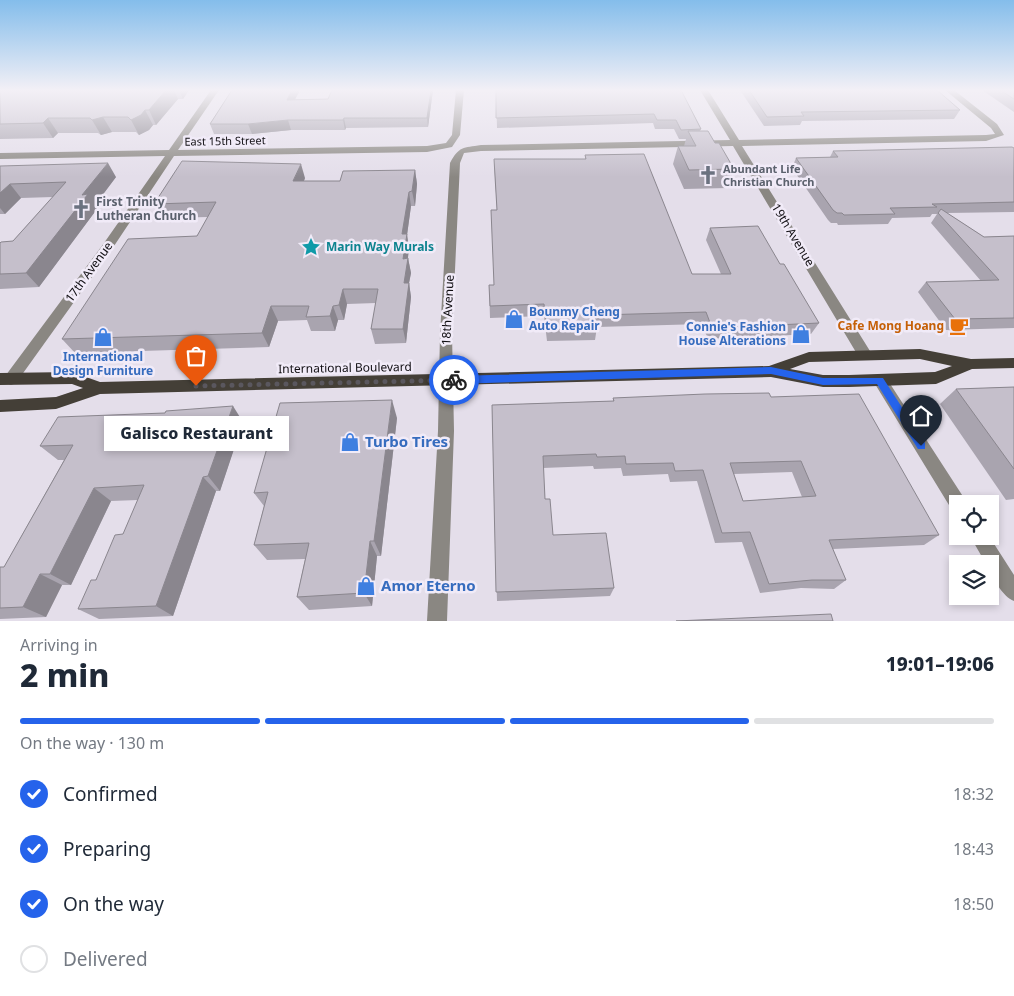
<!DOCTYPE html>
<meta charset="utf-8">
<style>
:root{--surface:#fff;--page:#f6f6f7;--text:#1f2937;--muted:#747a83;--line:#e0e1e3;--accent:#2563eb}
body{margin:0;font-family:"Noto Sans",sans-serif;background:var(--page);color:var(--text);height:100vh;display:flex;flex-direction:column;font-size:19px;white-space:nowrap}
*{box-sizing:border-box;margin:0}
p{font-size:16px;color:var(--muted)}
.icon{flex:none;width:28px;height:28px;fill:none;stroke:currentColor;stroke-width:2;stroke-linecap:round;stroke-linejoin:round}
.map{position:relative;height:621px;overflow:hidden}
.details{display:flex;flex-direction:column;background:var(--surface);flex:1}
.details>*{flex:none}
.buttons{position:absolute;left:949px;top:495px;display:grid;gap:10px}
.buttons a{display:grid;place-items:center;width:50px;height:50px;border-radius:0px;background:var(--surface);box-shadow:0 2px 8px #0003;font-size:25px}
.pin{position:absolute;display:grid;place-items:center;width:42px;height:42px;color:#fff;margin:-51px -21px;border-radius:50% 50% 50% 0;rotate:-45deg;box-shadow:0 0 5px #0007}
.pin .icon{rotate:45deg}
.courier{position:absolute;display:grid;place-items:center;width:50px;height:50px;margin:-25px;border:4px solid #2563eb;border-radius:50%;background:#fff;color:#222;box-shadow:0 1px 6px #0007}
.bubble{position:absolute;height:35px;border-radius:0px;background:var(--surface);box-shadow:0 2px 8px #0003;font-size:16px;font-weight:800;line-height:35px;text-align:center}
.headline em{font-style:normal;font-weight:800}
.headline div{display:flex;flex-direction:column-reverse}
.headline{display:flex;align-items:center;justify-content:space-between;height:85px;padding:0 20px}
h1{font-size:32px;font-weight:800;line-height:38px}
.bar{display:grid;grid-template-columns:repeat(4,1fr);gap:8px 5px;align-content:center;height:60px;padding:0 20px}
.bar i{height:6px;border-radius:4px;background:var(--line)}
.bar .selected{background:var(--accent)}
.bar p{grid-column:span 4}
ol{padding:0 20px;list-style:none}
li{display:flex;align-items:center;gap:15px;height:55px}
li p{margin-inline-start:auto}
li .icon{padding:5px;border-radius:50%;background:var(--accent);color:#fff;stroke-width:4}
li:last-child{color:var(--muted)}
li i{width:28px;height:28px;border:2px solid var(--line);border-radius:50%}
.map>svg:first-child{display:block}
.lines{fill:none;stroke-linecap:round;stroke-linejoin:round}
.minor{fill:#8a8782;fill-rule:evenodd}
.major{fill:#443f37;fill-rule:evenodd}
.wall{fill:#a9a4af;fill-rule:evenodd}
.shaded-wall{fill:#8a868e}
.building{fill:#c5bfcb;stroke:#8a868e;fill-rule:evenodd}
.route{fill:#2563eb}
.done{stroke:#5a575e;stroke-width:5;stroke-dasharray:0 9}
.labels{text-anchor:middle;stroke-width:5;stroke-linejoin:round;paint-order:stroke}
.far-street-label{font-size:11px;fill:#100e12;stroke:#f1ebf8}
.far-worship-label{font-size:11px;font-weight:bold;fill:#5b616d;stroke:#f1ebf8;text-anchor:start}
.worship-label{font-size:12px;font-weight:bold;fill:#5b616d;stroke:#f1ebf8;text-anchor:start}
.street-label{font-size:12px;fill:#100e12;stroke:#f1ebf8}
.culture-label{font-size:12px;font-weight:bold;fill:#0d838f;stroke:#f1ebf8;text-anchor:start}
.shop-label{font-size:12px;font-weight:bold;fill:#366cbe;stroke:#f1ebf8;text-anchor:start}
.food-label{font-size:12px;font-weight:bold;fill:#c56008;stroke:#f1ebf8;text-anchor:end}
.near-shop-label{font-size:15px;font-weight:bold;fill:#366cbe;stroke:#f1ebf8;text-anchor:start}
</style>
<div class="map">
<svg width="1014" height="621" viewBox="0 0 1014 621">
<rect width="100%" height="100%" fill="#e4deea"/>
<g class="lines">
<g class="minor">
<path d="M211,90H219L178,150L427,146L446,143L452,135L456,90H464L460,135L452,147L427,152L174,156L112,249L16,383L11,385L6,383L4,379L6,375L104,243L165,156L0,159V153L169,150Z"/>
<path d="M700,90H708L739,140L986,135L995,134L991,128L945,90H954L997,124L1004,135L986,141L742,146L870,351L872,355L870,359L865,360L860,359L733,146L481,151L464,153L460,163L452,334L454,431L447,621H427L438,431L440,334L450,163C459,146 463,148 481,145L730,140Z"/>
<path d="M880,374L885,376L964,498L966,504H958V512L952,510L875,384L873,380L875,376Z"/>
<path d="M970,536H989L1014,575V601C1003,597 990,576 990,564H986Z"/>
</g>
<path class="major" d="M920,349L971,359L1014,358V368L972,369L936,384L849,387H823L771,377L100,394L56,409L0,412V400L56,397L83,388L72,384L0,385V373L72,372L100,382L769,366L809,352ZM920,359L952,366L935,372L849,375H823L790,369L809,362Z"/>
</g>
<g class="wall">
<path d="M0,90H189L183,99H178L156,125H153L149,130L139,135L136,132H112L101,135L98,133H58L53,138L0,139Z"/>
<path d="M232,90H299V92L295,99H328L332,90H433L428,127L346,128L345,130H291L252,134H214L210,124Z"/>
<path d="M496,90H681L701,129L700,131L715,143L734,169L728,188L684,189L673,164L678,146H684L686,139H679L674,129H655L653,123L497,128Z"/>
<path d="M740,90H937L960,110L954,119L802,121L800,125L764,126Z"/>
<path d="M982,90H1014V112Z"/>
<path d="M1014,148V212L947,213L984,237L1014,236V328L946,330L918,292L926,282L981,281L931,223L937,214H932L930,217L892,218L888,224L838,225L837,223H831L828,220L792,168L796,158L830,157L833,151Z"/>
<path d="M585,155L692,274H721L706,240L710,228L780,264L819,323L811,334L708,339L702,324L597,327L595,340L547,341L544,316L490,318L489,285H494L497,210L494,159H585Z"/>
<path d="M0,166L116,177L95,205L97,209L39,287L0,289V243L13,241L53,197L21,198L5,214H0Z"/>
<path d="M415,170L417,184L415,206H411L407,235L409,248L408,258L411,273L409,283L411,297L406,343L375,344L371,329L376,303L347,304L344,320H338L335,331H311L307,320L278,321L269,347L75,353L62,339L197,236L208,217L162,218L154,204L305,178L304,181H340Z"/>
<path d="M1014,387V499L1006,500L940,404L956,389Z"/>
<path d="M771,397L939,535L924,545L833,549L846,580L834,589L801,588L760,593L742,542L715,543L697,481L670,482L668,474L623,476L621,468L594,469L593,466L543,468L545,499L553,535L614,588L610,596L497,601L492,405L613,401V398ZM792,472L802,497L743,501L734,474Z"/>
<path d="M397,418L381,556H377L372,606L309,610L297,597L305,559L267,560L254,545L264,506L254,493Z"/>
<path d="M243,422L220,491H216L173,616L99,619L78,609L123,534L138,500L111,501L71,585H62L46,617L0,619V567H4L64,460H58L40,446Z"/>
</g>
<g class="shaded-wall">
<path d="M166,90H174L178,99L156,125L149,110Z"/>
<path d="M179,90H189L183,99Z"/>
<path d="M292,90H299V92L290,109L287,100Z"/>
<path d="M431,90H433L428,127L427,118Z"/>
<path d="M145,110L153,125L149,130L139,135L131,120Z"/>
<path d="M103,117L112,132L101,135L92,120Z"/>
<path d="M48,118L58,133L53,138L43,123Z"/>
<path d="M344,118L346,128L345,130L343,120Z"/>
<path d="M288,120L291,130L252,134L248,124Z"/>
<path d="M108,163L116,177L95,205L97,209L39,287L26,273L82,195Z"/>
<path d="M301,164L305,178L298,195L293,181Z"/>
<path d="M415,170L417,184L415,206L412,191Z"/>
<path d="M10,184L21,198L5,214L0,208V193Z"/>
<path d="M409,192L411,206L407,235L409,248L406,273L403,259L402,234Z"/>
<path d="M408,258L411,273L409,283L411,297L406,343L403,329L404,283Z"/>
<path d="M343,289L347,304L344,320L339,305Z"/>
<path d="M271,306L278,321L269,347L262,333Z"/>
<path d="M333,306L338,320L335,331L330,316Z"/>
<path d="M392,400L397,418L381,556L374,541Z"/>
<path d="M233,406L243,422L220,491L208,476Z"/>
<path d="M203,477L216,491L173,616L156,606Z"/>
<path d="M94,488L111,501L71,585L50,574Z"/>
<path d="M370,541L377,556L372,606L364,593Z"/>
<path d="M40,574L62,585L46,617L23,607Z"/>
</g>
<g class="building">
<path d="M0,90H166L149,110H145L141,115L131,120L128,117H103L92,120L90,118H48L43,123L0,124Z"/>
<path d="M232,90H292L287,100L328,99L332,90H431L427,118H344L343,120H288L248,124H210Z"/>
<path d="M496,90H681L701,129L681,130L676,120H657L654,114L496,118Z"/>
<path d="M749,90H937L960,110L801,112L804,116L767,117Z"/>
<path d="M1000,90H1014V99Z"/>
<path d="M688,131H708L715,143H719L734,169L689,170L678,146H696Z"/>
<path d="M1012,147L1014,148V202L932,204L937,207L890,208L895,214L844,215L842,213H837L833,210L796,158L838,157L833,151Z"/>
<path d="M644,154L692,274H731L710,228L758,226L780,264H784L819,323L712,328L706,312L598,315V318H595L597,328L547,330L544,304L490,306L489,285H494L491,210H497L494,159H586L585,155Z"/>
<path d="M182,161L301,164L293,181H340L343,171L415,170L412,191L409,192L402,234H407L403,259L408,258L404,283H409L403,329H371L378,289H343L339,305L333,306L330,316L306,317L309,306H271L262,333L62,339L128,239L197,236L216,202L154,204Z"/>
<path d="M108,163L82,195L88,194L26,273L0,274V243L1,242L13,241L66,182L10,184L0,193V166Z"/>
<path d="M941,209L984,237L1014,236V318L955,319L926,282L999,280L938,213Z"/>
<path d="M1014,387V469L956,389Z"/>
<path d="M769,393L771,397L859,394L939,535L829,540L846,580H812L769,584L750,532L722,533L703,470L675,471L673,463L626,464L625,456L597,457L596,454L543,456L545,499H550L553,535L606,533L614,588L496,592L492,405L614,401L613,398L705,394ZM801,461L816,496L743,501L730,463Z"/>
<path d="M392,400L374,541H370L364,593L297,597L309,543L254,545L268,492L254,493L280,403Z"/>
<path d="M233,406L208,476L203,477L156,606L78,609L91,580H96L115,535L123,534L144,485L94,488L50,574H40L23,607L0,608V567H4L73,445L40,446L58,417L165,413L166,411Z"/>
<path d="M831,614L833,621H676Z"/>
</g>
<linearGradient id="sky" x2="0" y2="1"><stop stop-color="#84bdeb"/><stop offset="0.51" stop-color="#f3f0f6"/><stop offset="1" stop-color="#f3f0f6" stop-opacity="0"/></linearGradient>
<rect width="1014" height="177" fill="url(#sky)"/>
<path class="route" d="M771,367L823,378H883L925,443V449H918L877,384L823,385L771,374L454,384L450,380L454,376Z"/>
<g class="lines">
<path class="done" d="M196,386L454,380"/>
</g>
<defs>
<g id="church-bare" transform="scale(1.5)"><path d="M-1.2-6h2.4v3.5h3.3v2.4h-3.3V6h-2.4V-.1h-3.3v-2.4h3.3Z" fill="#6b7280" stroke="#f1ebf8" stroke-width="2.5" paint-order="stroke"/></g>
<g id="sight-bare" transform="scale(1.5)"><path d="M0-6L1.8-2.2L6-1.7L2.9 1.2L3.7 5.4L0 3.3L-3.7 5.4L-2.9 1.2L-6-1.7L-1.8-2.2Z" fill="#0f9aa8" stroke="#f1ebf8" stroke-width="2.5" paint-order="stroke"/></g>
<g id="shop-bare" transform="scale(1.5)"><path d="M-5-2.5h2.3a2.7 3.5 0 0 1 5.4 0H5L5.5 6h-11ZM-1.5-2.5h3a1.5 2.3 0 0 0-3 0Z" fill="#3f7fe0" stroke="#f1ebf8" stroke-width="2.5" paint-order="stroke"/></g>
<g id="cafe-bare" transform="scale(1.5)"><path d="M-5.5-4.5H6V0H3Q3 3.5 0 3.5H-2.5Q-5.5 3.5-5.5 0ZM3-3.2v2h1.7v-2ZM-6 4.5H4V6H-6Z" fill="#e8710a" stroke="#f1ebf8" stroke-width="2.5" paint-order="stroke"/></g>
</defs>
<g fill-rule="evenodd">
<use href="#church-bare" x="708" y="175"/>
<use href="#church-bare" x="81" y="209"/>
<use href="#sight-bare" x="311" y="247"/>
<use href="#shop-bare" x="514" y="319"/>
<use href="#cafe-bare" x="959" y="326"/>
<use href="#shop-bare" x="801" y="334"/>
<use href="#shop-bare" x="103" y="337"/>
<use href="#shop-bare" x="350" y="442"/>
<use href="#shop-bare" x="366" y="586"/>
</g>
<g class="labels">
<g class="far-street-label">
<text transform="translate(225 141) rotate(-1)" y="4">East 15th Street</text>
</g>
<g class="far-worship-label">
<text x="723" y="173">Abundant Life<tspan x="723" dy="13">Christian Church</tspan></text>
</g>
<g class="worship-label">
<text x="96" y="206">First Trinity<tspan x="96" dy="14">Lutheran Church</tspan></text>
</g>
<g class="street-label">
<text transform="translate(793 235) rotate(59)" y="4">19th Avenue</text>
<text transform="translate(89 272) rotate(-54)" y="4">17th Avenue</text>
<text transform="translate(448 310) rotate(-87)" y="4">18th Avenue</text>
<text transform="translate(345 368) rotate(-1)" y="4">International Boulevard</text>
</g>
<g class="culture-label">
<text x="326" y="251">Marin Way Murals</text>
</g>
<g class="shop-label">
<text x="529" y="316">Bounmy Cheng<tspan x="529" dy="14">Auto Repair</tspan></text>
<text x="786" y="331" text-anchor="end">Connie's Fashion<tspan x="786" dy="14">House Alterations</tspan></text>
<text x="103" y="361" text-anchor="middle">International<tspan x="103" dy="14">Design Furniture</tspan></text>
</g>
<g class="food-label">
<text x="944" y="330">Cafe Mong Hoang</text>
</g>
<g class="near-shop-label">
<text x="365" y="447">Turbo Tires</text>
<text x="381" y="591">Amor Eterno</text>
</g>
</g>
</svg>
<div class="buttons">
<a><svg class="icon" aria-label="locate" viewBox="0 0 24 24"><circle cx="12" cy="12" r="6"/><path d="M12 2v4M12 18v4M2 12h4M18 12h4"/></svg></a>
<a><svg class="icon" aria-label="layers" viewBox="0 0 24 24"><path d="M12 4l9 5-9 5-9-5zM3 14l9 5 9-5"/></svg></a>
</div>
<div class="pin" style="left:196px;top:386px;background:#ea580c"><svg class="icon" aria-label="bag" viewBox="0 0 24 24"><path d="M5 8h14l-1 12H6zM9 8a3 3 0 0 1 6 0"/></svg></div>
<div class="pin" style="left:921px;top:446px;background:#1f2937"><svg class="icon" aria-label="home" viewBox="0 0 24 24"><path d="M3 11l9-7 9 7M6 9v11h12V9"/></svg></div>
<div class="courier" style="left:454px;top:380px"><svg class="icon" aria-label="bike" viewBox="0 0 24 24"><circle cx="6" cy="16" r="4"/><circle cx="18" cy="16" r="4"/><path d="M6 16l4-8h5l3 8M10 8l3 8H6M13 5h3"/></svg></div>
<div class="bubble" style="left:104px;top:416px;width:185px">Galisco Restaurant</div>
</div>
<section class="details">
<div class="headline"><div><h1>2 min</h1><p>Arriving in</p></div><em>19:01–19:06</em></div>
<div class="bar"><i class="selected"></i><i class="selected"></i><i class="selected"></i><i></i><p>On the way · 130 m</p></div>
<ol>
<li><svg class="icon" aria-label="check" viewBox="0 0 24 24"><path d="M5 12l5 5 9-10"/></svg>Confirmed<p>18:32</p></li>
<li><svg class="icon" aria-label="check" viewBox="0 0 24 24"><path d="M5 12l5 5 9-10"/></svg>Preparing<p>18:43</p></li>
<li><svg class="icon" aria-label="check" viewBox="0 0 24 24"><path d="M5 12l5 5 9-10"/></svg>On the way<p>18:50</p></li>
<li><i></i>Delivered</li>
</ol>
</section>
